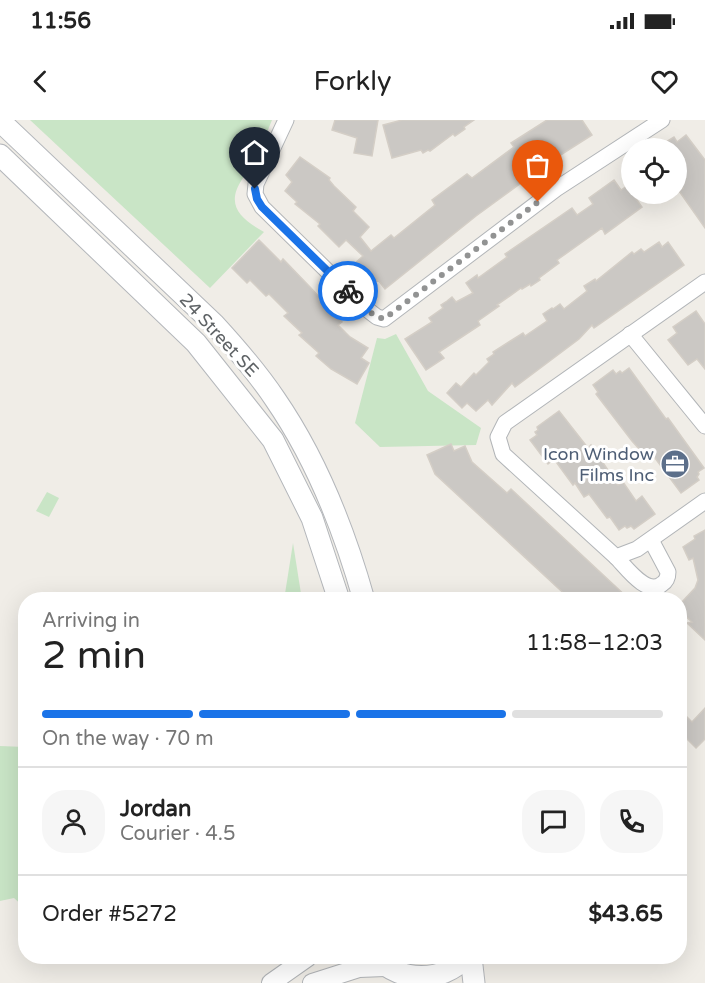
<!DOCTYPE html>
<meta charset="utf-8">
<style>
:root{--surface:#fff;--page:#f6f6f6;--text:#222;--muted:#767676;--line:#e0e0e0;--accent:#1a73e8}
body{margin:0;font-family:"Varela Round",sans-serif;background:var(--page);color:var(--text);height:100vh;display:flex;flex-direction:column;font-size:22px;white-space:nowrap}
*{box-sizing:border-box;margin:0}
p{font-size:20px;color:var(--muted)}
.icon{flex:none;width:33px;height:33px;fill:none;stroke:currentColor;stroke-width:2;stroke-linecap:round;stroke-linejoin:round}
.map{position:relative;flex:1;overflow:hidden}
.panel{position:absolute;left:18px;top:472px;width:669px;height:372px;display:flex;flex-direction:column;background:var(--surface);border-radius:24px;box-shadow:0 6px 24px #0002}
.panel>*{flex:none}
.controls{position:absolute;left:621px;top:18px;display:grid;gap:12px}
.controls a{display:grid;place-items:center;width:66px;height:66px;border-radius:50%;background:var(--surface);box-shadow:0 6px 24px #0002;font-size:30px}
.pin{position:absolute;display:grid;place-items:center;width:51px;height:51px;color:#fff;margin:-62px -26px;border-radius:50% 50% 50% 0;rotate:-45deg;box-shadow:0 0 6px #0007}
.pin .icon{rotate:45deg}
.courier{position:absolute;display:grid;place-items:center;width:60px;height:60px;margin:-30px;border:4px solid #1a73e8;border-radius:50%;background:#fff;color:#222;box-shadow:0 2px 8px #0007}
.headline em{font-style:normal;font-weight:600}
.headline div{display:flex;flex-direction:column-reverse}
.headline{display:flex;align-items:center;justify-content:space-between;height:102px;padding:0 24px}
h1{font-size:39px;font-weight:600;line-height:45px}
.bar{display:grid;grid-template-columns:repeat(4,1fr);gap:9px 6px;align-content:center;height:72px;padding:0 24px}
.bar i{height:8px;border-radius:4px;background:var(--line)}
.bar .on{background:var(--accent)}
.bar p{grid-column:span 4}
.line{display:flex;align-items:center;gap:15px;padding:0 24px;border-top:2px solid var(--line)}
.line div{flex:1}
.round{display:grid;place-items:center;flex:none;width:63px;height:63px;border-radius:24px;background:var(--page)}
.status{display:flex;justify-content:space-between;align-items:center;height:42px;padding:0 30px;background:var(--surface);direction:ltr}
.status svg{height:16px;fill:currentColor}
header{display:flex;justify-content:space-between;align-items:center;height:78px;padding:0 24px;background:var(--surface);font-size:27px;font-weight:600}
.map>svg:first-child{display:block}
.green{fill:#c9e5c6}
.building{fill:#cbc8c4;stroke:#d4cec6;stroke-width:1.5}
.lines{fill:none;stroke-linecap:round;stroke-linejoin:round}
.minor-casing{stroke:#b2b5b8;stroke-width:17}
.tertiary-casing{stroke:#b2b5b8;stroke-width:20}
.secondary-casing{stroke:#b4b7bb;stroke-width:23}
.minor{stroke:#fff;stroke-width:15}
.tertiary{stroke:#fff;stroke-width:18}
.secondary{stroke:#fff;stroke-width:21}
.done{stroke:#929393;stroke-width:6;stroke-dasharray:0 10.8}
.route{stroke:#1a73e8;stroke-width:8}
.labels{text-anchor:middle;stroke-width:6;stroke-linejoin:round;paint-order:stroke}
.street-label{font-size:18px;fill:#5f6366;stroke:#fff}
.service-label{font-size:18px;fill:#4e5e75;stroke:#fff;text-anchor:end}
</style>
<div class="status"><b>11:56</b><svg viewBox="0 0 49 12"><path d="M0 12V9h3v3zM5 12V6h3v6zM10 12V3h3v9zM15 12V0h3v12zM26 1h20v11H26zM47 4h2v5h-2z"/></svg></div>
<header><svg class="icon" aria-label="back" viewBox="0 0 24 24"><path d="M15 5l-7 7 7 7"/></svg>Forkly<svg class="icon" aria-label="heart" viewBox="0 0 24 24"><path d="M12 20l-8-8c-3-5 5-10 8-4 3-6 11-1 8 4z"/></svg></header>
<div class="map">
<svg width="705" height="863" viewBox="0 0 705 863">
<rect width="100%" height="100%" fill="#f0ede7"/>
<g class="green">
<path d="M30,0H272C266,14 261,29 254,43C251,49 246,53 243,58C224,85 241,99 264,112L210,168Z"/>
<path d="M396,214L428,271L481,308L476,325L380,327L355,303L377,218L385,219Z"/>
<path d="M47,372L59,378L49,397L36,391Z"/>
<path d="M293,423L302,480H284Z"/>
<path d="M0,626L25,627V788L14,778L0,781Z"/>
</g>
<g class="building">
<path d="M335,0H378L372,36L354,33L357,18L332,10Z"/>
<path d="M402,0H474L464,7L465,9L455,16L453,14L430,31L428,30L423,33L421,30L392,38L383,5Z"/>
<path d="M547,0H582L592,15L551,41L476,96L385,169L378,160L372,165L354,144L363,136L346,120L339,127L318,106L320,104L295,84L297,82L285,71L292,62L286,55L300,37L330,58L329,60L334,66L356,87L353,91L369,107L360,117L371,131L391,115L394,118L435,85L432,80L467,54L472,58L514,27L511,23Z"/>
<path d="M686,15L705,40V108L679,71L683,68L676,59V28H656L674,17L677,22Z"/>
<path d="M614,60L621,70L627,66L642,87L605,114L602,108L557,140L559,143L539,158L540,160L531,166L530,164L522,169L521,168L497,185L499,186L478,201L480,205L439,232L444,238L426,250L405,219L432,202L429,198L443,188L441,185L447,181L452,177L456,182L473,173L466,163L477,155L478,158L507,137L505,134L572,88L577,95L593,84L589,78Z"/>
<path d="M259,120L281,142L283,139L310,167L321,179L319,180L342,202L338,205L350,217L368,228L361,238L369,243L357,264L331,249L316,236L319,233L299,215L302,213L284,196L288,193L269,174L266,176L250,160L247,163L232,148Z"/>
<path d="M659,122L662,127L668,122L684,145L594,208L592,205L579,219L515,267L512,263L492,285L488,280L476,291L467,283L462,288L447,273L456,263L461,267L474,253L476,255L489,242L487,239L494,234L493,232L523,213L525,216L547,201L543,194L552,188L553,189L560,184L564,189L587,171L584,166L595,159L596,161L632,132L634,134L641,129L644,132Z"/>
<path d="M696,191L705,204V249L697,239L688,245L668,220L677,213L673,207Z"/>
<path d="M629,248L666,299L668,298L704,348L698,352L699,354L697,357L699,360L681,373L652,334L648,337L643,330L641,331L632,321L596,274L598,272L593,265L613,250L616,254L620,251L622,253Z"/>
<path d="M559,291L588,328L591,325L618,365L623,362L636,381L642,376L655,394L634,409L631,406L627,408L625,406L619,410L610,397L607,398L589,374L584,377L575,363L573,365L554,339L548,344L530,320L537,315L535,312L538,310L537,307Z"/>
<path d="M451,324L454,331L465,326L472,342L507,373L511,369L630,480H571L435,354L427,335Z"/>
<path d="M705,410V520L687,503L692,502L683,494L685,492L680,488V484L695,468L698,460L693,438L689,440L683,427L695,419L694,416Z"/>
<path d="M705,588V619L696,628L680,612V602L686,596L692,602Z"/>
</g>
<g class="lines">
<g class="minor-casing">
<g id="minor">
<path d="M286,0L256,64L255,74L262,87L364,187L377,197L384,199L556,69L662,0"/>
<path d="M705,162L505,303L498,317L503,334L616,437L637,429L705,381"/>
<path d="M630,214L705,306"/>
<path d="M616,437C626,447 647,477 662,464C667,461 668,457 668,452L651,420"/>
</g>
</g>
<g class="tertiary-casing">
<g id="tertiary">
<path d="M271,863L308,837"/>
<path d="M312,863L359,848L385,847"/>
</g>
</g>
<g class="secondary-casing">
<g id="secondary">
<path d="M0,1L214,204C236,228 257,252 275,279C317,340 344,409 364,480"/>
<path d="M0,35L196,223L273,320L312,398L339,480"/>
<path d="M376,837C400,863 443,863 466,837"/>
<path d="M471,837L474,863"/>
</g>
</g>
<use href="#minor" class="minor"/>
<use href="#tertiary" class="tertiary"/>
<use href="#secondary" class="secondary"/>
</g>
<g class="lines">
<path class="done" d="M348,171C358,181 369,195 384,199L538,82"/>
<path class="route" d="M255,69L257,79L262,87L348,171"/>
</g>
<defs>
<g id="office-disc" transform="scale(1.5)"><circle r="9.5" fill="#5c6f8a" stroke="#fff"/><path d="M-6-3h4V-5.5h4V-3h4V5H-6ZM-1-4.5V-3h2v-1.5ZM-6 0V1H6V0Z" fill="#fff"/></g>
</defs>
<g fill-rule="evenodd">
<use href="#office-disc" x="675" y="344"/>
</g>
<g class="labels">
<g class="street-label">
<text transform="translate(219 215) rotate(47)" y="6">24 Street SE</text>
</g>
<g class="service-label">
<text x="654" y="340">Icon Window<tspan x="654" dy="21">Films Inc</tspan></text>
</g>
</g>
</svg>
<div class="controls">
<a><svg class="icon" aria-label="locate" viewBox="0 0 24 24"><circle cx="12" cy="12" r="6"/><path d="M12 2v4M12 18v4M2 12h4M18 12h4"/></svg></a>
</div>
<div class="pin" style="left:538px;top:82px;background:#ea580c"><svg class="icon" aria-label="bag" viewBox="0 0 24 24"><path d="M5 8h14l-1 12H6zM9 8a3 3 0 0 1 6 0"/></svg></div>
<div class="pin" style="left:255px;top:69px;background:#1f2937"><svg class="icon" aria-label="home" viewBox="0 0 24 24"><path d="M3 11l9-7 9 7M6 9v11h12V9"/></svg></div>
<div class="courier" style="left:348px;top:171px"><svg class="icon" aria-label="bike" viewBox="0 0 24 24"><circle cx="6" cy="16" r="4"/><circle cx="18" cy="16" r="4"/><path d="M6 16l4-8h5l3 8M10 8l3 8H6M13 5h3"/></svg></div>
<section class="panel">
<div class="headline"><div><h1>2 min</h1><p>Arriving in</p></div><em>11:58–12:03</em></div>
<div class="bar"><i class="on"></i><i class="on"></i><i class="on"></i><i></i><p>On the way · 70 m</p></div>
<div class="line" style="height:108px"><a class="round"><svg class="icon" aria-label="person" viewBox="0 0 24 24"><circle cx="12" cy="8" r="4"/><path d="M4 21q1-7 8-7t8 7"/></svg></a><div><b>Jordan</b><p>Courier · 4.5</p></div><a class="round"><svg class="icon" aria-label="chat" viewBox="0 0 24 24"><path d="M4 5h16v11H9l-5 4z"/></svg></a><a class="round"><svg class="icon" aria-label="phone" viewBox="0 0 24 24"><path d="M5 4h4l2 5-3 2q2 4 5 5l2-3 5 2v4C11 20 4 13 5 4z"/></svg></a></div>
<div class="line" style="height:78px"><div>Order #5272</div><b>$43.65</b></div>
</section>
</div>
